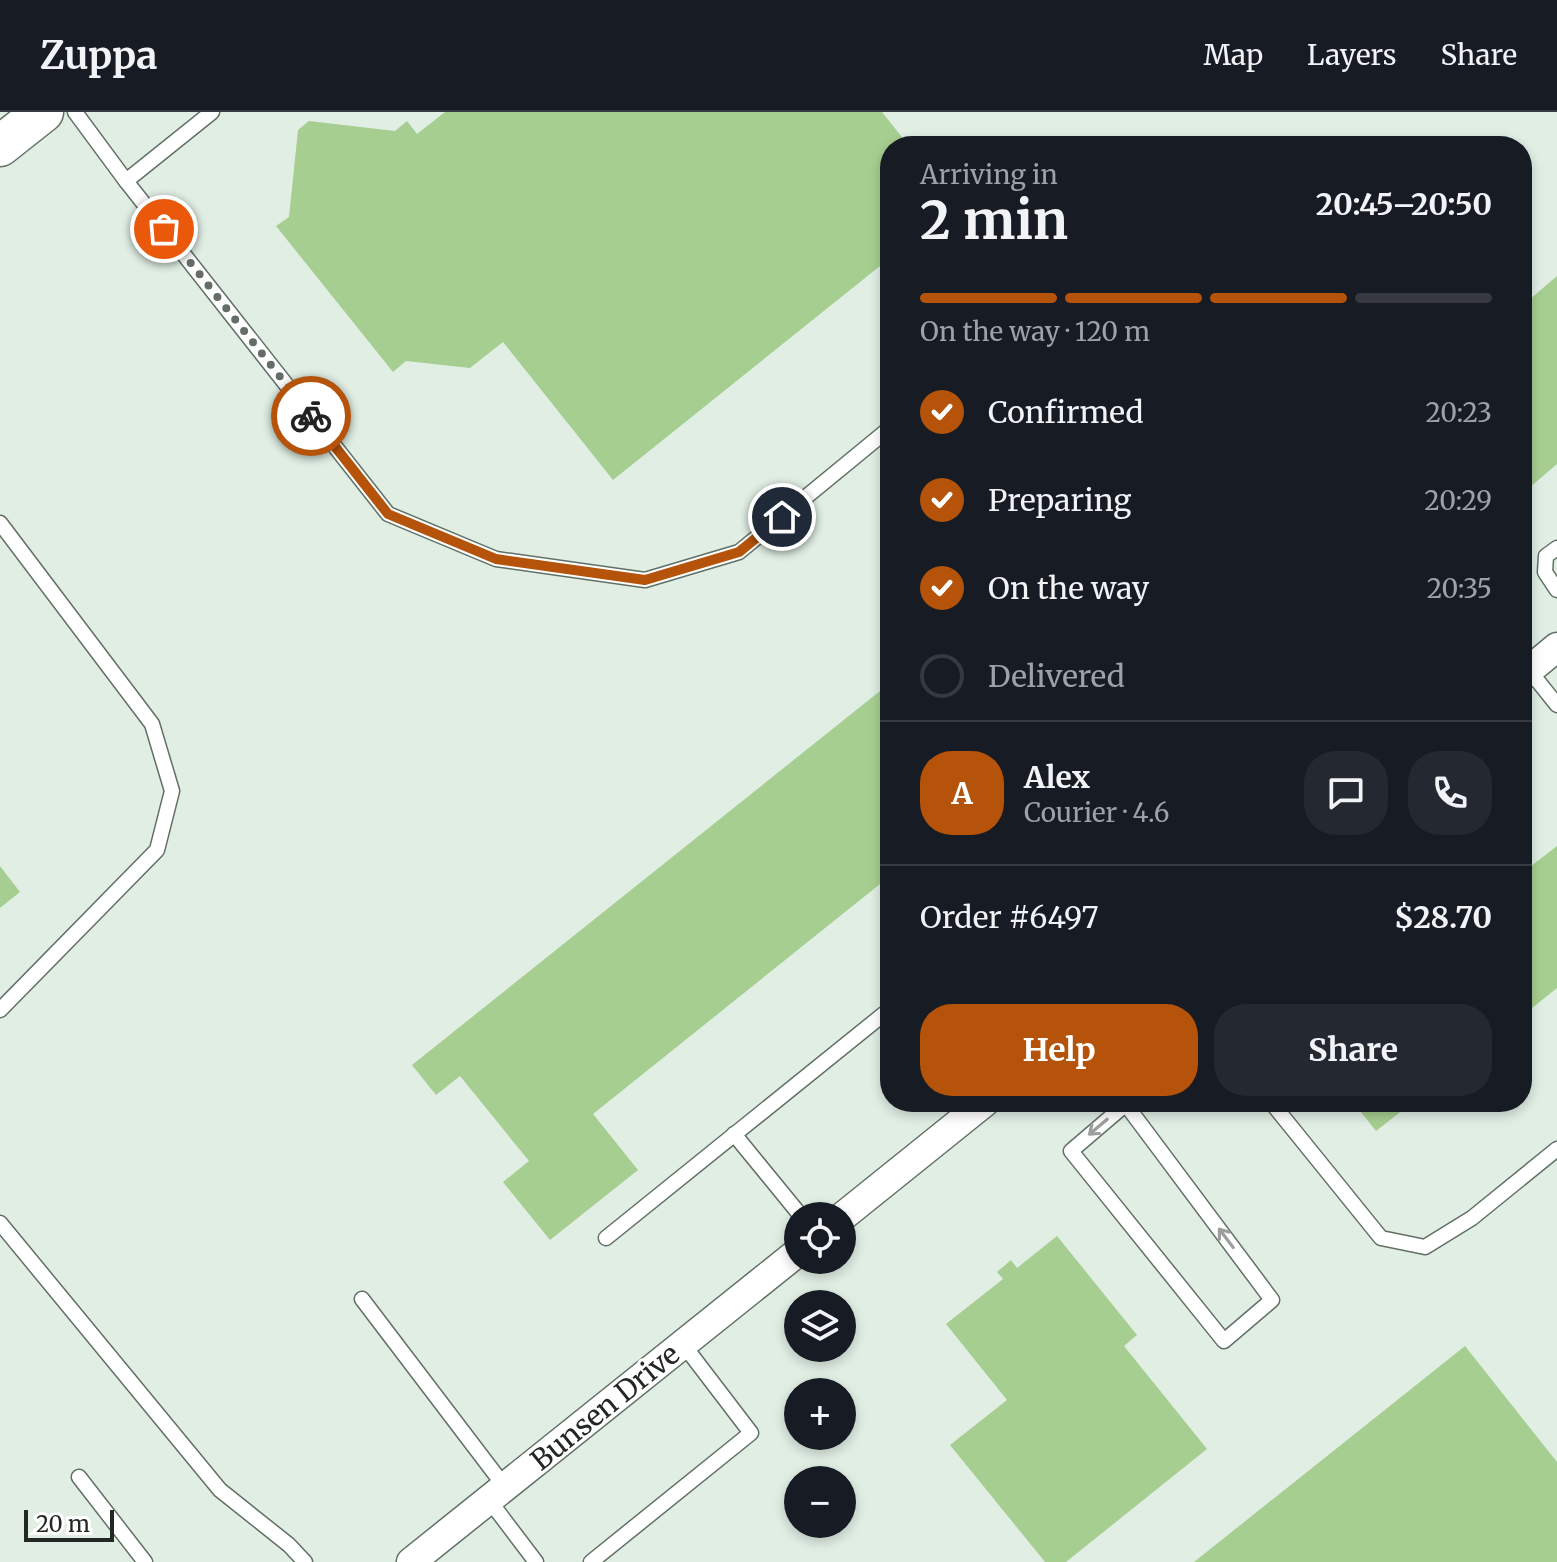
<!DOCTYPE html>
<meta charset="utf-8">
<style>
:root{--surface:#171b24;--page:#242831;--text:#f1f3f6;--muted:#9ea1a6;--line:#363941;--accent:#b45309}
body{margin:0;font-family:Merriweather,serif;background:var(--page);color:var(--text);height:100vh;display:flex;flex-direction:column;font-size:30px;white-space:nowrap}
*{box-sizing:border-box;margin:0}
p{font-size:26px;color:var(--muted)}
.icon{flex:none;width:44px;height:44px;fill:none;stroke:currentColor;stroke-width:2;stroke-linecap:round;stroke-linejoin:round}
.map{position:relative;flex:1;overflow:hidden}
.details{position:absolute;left:880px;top:24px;width:652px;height:976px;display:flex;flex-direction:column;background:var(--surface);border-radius:32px;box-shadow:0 4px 12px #0003}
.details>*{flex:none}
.fabs{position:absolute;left:784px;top:1090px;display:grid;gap:16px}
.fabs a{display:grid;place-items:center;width:72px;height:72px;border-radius:50%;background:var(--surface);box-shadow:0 4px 12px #0003;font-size:40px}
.scale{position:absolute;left:24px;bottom:20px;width:90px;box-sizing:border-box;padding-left:8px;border:4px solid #232824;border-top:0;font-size:22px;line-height:28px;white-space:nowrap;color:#232824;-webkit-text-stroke:6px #fff;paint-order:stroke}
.pin{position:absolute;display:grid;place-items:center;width:68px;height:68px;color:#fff;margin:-34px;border:4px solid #fff;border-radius:50%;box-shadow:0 2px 8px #0007}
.courier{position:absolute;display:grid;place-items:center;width:80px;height:80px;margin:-40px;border:6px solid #b45309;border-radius:50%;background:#fff;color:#222;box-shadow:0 2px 10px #0007}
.overview em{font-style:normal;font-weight:700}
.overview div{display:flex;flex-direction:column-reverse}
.overview{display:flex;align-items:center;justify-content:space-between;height:136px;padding:0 40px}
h1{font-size:52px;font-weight:700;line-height:60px}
.bar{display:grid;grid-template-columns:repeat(4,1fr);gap:12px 8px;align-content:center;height:96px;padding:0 40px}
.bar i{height:10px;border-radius:6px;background:var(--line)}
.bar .on{background:var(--accent)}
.bar p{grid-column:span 4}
.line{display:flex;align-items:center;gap:20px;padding:0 40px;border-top:2px solid var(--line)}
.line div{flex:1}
.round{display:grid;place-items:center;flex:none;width:84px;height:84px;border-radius:32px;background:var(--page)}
ol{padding:0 40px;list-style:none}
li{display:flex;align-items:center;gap:24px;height:88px}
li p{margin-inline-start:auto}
li .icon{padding:8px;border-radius:50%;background:var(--accent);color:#fff;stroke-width:4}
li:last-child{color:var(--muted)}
li i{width:44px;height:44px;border:4px solid var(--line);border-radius:50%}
.action{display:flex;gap:16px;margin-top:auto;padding:16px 40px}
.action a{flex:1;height:92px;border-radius:32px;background:var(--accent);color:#fff;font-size:32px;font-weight:700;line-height:92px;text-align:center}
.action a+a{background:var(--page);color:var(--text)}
header{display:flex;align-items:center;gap:48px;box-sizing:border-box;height:112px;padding:0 40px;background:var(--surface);border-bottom:2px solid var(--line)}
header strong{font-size:38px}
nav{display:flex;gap:44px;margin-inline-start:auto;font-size:28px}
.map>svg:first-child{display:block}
.building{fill:#a7ce91}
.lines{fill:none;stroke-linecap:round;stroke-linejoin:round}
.lane-casing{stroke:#626f66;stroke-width:17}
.street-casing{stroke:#626f66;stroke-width:31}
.secondary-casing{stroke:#626f66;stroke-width:43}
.lane{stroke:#fff;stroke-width:14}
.street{stroke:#fff;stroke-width:28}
.secondary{stroke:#fff;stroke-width:40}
.oneway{stroke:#9c9e9c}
.done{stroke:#656d67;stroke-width:8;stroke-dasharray:0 14.4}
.route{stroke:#b45309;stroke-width:10}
.labels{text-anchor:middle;stroke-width:6;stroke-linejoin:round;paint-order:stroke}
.street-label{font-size:28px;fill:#232824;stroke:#fff}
</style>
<header>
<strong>Zuppa</strong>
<nav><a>Map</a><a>Layers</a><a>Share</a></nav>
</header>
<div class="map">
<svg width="1557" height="1450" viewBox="0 0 1557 1450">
<rect width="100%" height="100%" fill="#e0eee4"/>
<g class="building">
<path d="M445,0H882L909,34H890V146L613,368L503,230L470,256L406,249L393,260L276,114L289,105L298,18L309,9L395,19L407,9L417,22Z"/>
<path d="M1557,164V352L1522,382V194Z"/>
<path d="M890,571V764L593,1002L638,1058L550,1128L503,1070L529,1049L460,964L436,983L412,953Z"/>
<path d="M1557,734V876L1522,904V761Z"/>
<path d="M0,754L20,780L0,796Z"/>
<path d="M1353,990H1413L1376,1019Z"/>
<path d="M1057,1124L1137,1223L1124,1234L1207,1337L1066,1450H1045L950,1333L1007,1288L946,1212L1003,1167L997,1160L1011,1148L1017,1156Z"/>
<path d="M1465,1234L1557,1350V1450H1194Z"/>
</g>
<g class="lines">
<g class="lane-casing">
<g id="lane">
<path d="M75,0L126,69L388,402L496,447L645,468L739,440L890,316"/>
<path d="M126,69L212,0"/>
<path d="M0,411L152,612L172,679L157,738L0,898"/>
<path d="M1557,436L1546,444L1545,460L1557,478"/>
<path d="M1529,558L1557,593"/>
<path d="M1124,990L1272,1188L1224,1229L1071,1039L1126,992"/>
<path d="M1271,990L1381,1126L1425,1135L1472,1106L1557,1037"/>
<path d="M734,1022L801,1104"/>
<path d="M0,1111L220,1378L289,1433L305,1450"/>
<path d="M606,1126L890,897"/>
<path d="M362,1187L505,1375"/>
<path d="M79,1365L145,1450"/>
<path d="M489,1388L536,1450"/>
<path d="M591,1450L751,1321L683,1232"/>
</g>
</g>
<g class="street-casing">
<g id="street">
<path d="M1522,564L1557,535"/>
<path d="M842,1105L985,990"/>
<path d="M411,1450L798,1140"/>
</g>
</g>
<g class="secondary-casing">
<path id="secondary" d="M0,34L43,0"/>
</g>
<use href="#lane" class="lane"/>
<use href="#street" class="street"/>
<use href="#secondary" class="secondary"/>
</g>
<defs><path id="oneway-shaft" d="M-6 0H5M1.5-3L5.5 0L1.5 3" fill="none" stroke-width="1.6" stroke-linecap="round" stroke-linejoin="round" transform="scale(2)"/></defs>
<g class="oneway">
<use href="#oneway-shaft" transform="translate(1098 1015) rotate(140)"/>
<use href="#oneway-shaft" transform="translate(1226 1126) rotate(-127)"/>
</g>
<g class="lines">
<path class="done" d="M164,117L311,304"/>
<path class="route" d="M311,304L388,402L496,447L645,468L739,440L782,405"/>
</g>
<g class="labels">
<g class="street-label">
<text transform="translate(605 1295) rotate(-39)" y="10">Bunsen Drive</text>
</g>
</g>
</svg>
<div class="fabs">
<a><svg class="icon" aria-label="locate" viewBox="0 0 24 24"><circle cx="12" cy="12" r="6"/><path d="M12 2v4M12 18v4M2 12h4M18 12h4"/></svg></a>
<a><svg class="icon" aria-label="layers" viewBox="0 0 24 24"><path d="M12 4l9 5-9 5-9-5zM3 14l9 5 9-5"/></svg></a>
<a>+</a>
<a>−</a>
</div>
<div class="scale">20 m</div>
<div class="pin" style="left:164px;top:117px;background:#ea580c"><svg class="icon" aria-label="bag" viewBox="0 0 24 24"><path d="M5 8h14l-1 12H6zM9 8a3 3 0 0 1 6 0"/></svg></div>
<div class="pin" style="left:782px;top:405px;background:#1f2937"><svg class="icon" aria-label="home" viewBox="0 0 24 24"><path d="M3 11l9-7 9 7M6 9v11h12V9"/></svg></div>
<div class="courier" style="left:311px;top:304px"><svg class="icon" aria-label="bike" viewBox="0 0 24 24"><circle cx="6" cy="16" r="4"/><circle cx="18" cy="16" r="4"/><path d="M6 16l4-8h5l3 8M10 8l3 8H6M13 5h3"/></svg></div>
<section class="details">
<div class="overview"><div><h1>2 min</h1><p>Arriving in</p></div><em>20:45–20:50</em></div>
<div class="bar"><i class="on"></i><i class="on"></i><i class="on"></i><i></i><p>On the way · 120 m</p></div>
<ol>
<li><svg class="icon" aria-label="check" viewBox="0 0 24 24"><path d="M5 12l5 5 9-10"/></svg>Confirmed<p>20:23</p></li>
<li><svg class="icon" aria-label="check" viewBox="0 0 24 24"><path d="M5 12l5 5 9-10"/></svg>Preparing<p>20:29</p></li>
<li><svg class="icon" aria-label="check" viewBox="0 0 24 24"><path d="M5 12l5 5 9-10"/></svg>On the way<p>20:35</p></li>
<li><i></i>Delivered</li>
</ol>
<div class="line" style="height:144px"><b class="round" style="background:var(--accent);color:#fff">A</b><div><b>Alex</b><p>Courier · 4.6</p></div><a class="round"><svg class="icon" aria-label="chat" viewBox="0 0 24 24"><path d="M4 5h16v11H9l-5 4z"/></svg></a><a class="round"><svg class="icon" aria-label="phone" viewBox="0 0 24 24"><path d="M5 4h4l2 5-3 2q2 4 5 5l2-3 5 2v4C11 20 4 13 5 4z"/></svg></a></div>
<div class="line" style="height:104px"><div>Order #6497</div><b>$28.70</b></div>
<div class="action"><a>Help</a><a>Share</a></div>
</section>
</div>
